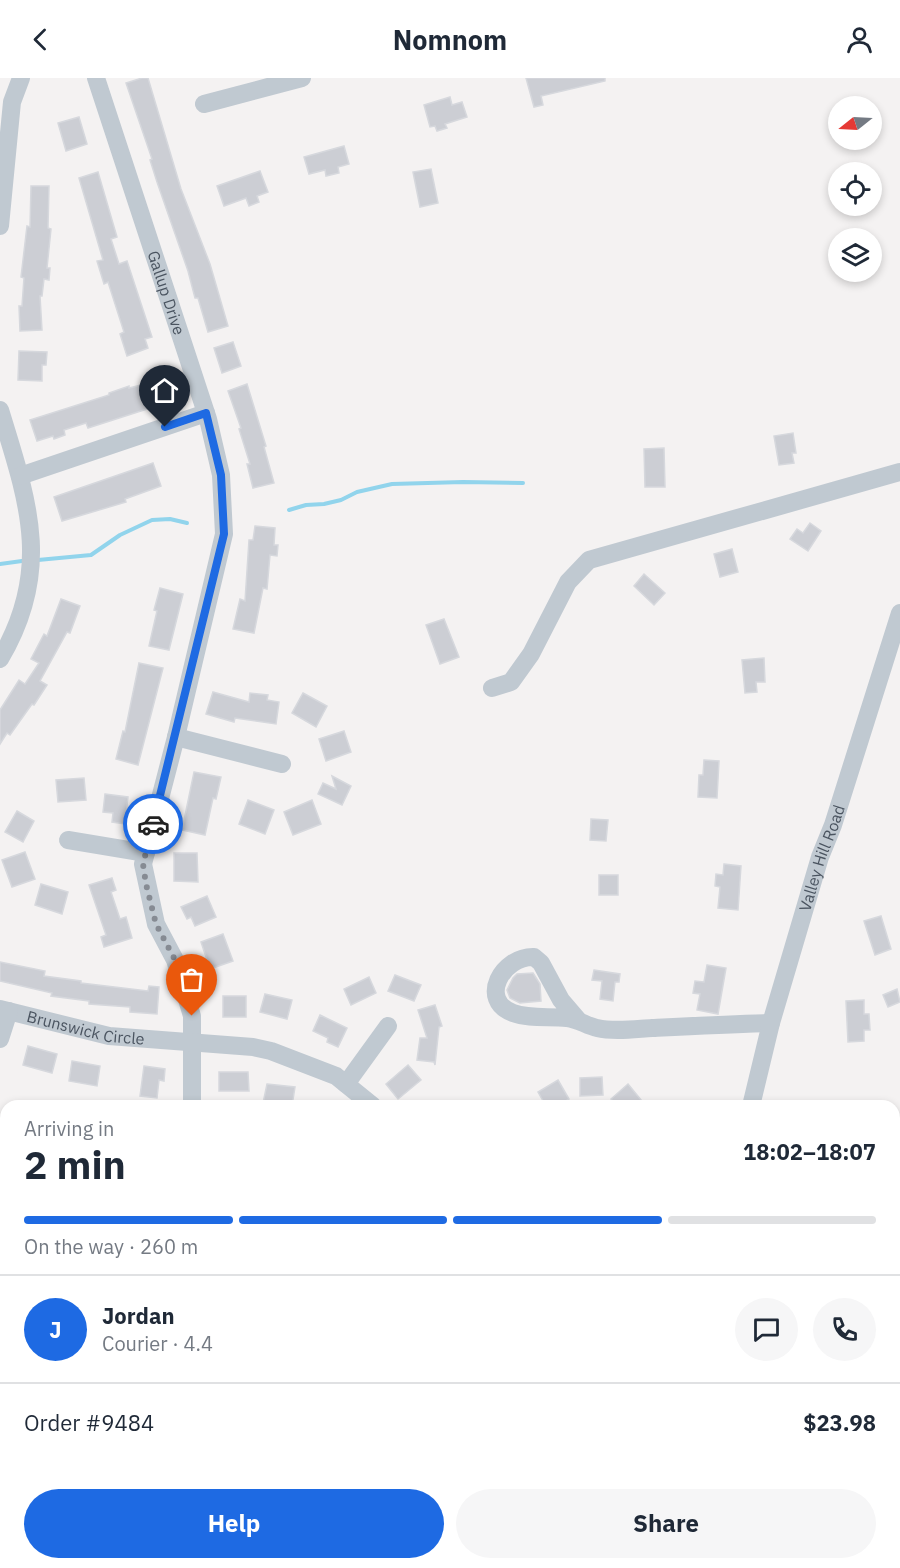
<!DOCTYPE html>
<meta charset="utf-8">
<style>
:root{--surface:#fff;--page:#f6f6f7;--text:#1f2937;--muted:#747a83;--line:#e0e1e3;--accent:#1e6ae3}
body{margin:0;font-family:"IBM Plex Sans",sans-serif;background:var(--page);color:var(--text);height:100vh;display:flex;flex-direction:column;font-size:22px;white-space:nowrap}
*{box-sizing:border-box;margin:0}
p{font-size:20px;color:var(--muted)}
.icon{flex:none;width:33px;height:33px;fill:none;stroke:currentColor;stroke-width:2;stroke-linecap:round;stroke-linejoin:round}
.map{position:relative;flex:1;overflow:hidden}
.panel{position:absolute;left:0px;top:1022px;width:900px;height:470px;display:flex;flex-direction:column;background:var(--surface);border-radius:18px 18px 0 0;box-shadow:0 3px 9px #0003}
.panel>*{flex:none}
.needle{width:39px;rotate:252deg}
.fabs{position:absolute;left:828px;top:18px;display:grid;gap:12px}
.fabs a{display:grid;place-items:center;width:54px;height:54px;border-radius:50%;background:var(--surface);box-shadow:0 3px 9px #0003;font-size:30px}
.pin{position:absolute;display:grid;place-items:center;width:51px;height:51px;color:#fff;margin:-62px -26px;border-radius:50% 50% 50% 0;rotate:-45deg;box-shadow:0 0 6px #0007}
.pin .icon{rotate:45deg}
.courier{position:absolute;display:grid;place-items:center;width:60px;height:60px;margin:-30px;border:4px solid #1e6ae3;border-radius:50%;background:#fff;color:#222;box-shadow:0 2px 8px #0007}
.head em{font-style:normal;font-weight:800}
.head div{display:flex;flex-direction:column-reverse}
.head{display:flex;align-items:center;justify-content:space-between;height:102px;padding:0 24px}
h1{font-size:39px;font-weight:800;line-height:45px}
.bar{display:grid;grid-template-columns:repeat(4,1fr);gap:9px 6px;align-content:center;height:72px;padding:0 24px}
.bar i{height:8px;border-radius:4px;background:var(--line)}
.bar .selected{background:var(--accent)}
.bar p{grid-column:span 4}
.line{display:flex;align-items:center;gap:15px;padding:0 24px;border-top:2px solid var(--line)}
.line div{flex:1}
.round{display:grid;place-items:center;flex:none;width:63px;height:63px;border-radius:32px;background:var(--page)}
.button{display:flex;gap:12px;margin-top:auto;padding:12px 24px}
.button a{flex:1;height:69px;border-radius:36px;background:var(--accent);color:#fff;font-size:24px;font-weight:800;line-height:69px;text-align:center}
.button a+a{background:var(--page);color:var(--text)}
header{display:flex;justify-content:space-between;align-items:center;height:78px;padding:0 24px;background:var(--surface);font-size:27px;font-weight:800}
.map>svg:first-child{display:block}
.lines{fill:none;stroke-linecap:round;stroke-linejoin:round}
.stream{stroke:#91d4ec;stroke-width:4}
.building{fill:#ccced4;stroke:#d6d8dd;stroke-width:1.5}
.minor{stroke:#c0c9d1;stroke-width:18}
.done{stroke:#868b93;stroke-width:6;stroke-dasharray:0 10.8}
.route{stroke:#1e6ae3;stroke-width:8}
.labels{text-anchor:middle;stroke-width:4.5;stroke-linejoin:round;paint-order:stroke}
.street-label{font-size:16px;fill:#4a5460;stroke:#fff}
</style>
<header><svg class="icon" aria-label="back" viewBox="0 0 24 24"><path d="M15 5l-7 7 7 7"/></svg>Nomnom<svg class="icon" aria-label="person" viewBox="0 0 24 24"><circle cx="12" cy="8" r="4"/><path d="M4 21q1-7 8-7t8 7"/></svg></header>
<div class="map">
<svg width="900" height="1490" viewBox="0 0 900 1490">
<rect width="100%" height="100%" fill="#f4f2f2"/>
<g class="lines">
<g class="stream">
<path d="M289,432L306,427L324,426L341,422L357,414L392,406L463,404L523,405"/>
<path d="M38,482L91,477L120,457L152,442L170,441L187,445"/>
<path d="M0,486L22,483"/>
</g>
</g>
<g class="building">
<path d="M142,0H148L181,111L210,186L228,248L208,254L198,220H195L188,193L157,104L150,82L152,81L126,5Z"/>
<path d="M526,0H605V3L541,18L543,27L534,29Z"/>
<path d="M450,19L452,27L462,24L467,39L445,46L447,50L437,53L435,48L430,49L424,27Z"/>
<path d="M79,39L87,66L66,73L58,45Z"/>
<path d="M344,68L349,86L338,89L339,95L326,98L325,92L309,96L304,79Z"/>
<path d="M431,91L438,125L420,129L413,94Z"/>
<path d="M260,93L268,114L257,118L259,124L249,128L246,120L224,128L217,108Z"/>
<path d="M98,94L117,159L111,161L119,186L127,183L152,259L145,261L148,270L127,278L120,256L124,254L108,204L104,206L97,183L103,182L79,100Z"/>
<path d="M31,108H49L48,150L51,151L47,190H50L49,202L44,201L42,218H40L42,252L20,253L19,228H22L24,200L21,199L27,148L30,149Z"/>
<path d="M233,264L241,288L222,295L214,270Z"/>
<path d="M19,273L47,274L46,287H42V303L18,302Z"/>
<path d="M165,298L172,323L88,350L86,345L64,352L65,357L54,361L53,358L37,363L30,342L109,317V315L129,308V310L153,304L152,301Z"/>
<path d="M247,306L266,368L264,369L274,405L253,410L247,386H250L239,351L241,350L228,313Z"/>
<path d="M793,355L796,375H792L794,385L779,387L774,358Z"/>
<path d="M664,370L665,409H645L644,371Z"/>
<path d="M153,385L161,408L125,421L126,424L62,443L54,419Z"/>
<path d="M810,445L821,453L808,473L790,461L797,451L803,455Z"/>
<path d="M255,448L275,450L274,467H278L277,478L270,477L267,511L263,510L254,555L233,551L240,521L245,523L249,462H253Z"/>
<path d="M732,471L738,494L720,499L714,476Z"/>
<path d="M644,496L665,515L654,527L634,508Z"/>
<path d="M160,510L183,516L169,572L149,568L157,533L154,532Z"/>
<path d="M61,521L80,528L70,555L67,554L40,603L47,607L34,627L32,626L10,657L7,655L0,666V632L19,602L25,606L39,585L31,581L44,556L47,558Z"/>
<path d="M444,541L459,579L440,586L426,547Z"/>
<path d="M764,580L765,604H756L757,614L745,615L742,582Z"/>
<path d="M139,585L163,590L138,687L116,681L123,653L125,654Z"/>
<path d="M213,614L249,624L250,615L268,617L267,622L279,624L276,646L235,640L234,644L206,636Z"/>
<path d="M303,615L327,628L316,649L292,635Z"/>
<path d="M344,653L351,674L326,683L319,661Z"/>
<path d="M704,682L719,683L717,720L698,719L699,697H703Z"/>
<path d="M194,694L221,699L216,721L213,720L205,757L182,752Z"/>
<path d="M332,698L351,708L342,727L318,716L323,705L336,711Z"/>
<path d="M84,700L86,722L58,724L56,702Z"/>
<path d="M105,716L128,719L125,746L112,744L113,735L103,734Z"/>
<path d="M248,722L274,732L265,756L239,746Z"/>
<path d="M312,722L321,746L293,757L284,734Z"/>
<path d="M17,733L34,743L23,764L5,754Z"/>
<path d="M591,741L608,742L606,763L590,762Z"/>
<path d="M25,774L35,801L12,809L2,782Z"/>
<path d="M174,775H197L198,804L174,803Z"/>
<path d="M724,786L741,788L738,832L718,830L720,809L715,808L716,796L723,797Z"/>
<rect x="599" y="797" width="19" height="20"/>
<path d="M112,800L116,812L111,814L120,841L126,839L132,860L104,869L101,859L106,857L89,807Z"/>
<path d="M41,806L68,814L62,836L35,827Z"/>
<path d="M207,818L216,839L195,848L191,839L187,841L181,829Z"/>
<path d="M881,838L891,871L875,877L864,843Z"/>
<path d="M223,856L233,883L210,891L201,864Z"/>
<path d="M0,884L45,893L44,898L81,903V905L148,913L149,908L159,909L157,936L130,934V929L89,926V923L51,918L52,915L0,903Z"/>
<path d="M707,887L726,890L718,936L697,932L700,916L693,915L695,903L704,904Z"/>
<path d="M594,892L620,896L619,904H615L613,923L600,921L602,903L592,902Z"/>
<path d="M533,895L540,906L541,923L520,925L510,920L507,912L513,900L517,896Z"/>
<path d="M395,897L421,907L414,923L388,913Z"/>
<path d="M369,899L376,915L351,927L344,911Z"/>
<path d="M897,911L900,924L888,929L883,917Z"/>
<path d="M265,916L292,922L287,941L260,934Z"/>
<rect x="223" y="918" width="23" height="21"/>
<path d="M864,922V936H869L870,952H864V963L848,964L846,923Z"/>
<path d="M435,927L442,948L439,949L435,987L434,984L417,982L420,960H427L418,932Z"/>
<path d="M320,937L347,950L338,969L327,964L328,960L313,953Z"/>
<path d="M28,968L57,976L52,995L23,987Z"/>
<path d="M72,983L100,988L97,1008L69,1003Z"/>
<path d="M408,987L421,1002L398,1021L386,1006Z"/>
<path d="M144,988L165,991L164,1003L159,1002L157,1020L140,1018Z"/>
<path d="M219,994H248L249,1013H219Z"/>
<path d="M602,999L603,1017L580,1018V1000Z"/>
<path d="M558,1002L569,1021L558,1028H546L538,1014Z"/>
<path d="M267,1006L295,1009L292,1028L263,1025Z"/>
<path d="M628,1006L646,1028H617L611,1021Z"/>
</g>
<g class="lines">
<g class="minor">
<path id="s1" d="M96,0L208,341L221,397L224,456L176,659L143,786L156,846L175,882L192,938V1028"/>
<path d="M204,26L302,0"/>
<path d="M0,148L12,24L21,0"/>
<path d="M0,332C28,423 53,492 0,581"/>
<path d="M20,398L206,335"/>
<path d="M492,610L511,604L531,576L568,504L589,482L900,394"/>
<path d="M176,659L282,686"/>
<path d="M68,762L146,775"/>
<path id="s2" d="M0,931L109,958L253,969L271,973L336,998L373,1028"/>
<path d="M579,943L561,922L541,885L534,879C502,878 478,922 513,935C529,941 550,938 567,940C578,941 587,948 597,950C614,954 635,951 652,950C692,948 731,946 771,945"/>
<path d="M0,961L9,933"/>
<path d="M346,1006L388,948"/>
<path id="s3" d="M751,1028L771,945L820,779L833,747L900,535"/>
<path d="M0,1346L6,1347"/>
<path d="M136,1490L139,1485"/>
<path d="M372,1490L374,1485"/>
<path d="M686,1490L687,1485"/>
</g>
</g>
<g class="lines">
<path class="done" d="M153,746L143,786L146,806L156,846L175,882L192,938"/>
<path class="route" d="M153,746L224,456L221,397L206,335L165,349"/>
</g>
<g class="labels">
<g class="street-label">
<text dy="6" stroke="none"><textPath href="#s1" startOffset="226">Gallup Drive</textPath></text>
<text dy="6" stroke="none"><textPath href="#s3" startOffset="258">Valley Hill Road</textPath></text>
<text dy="6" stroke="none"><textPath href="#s2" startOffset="88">Brunswick Circle</textPath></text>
</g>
</g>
</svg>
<div class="fabs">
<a><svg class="needle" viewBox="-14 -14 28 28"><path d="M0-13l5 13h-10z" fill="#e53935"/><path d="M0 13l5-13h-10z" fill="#747a83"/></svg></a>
<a><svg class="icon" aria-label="locate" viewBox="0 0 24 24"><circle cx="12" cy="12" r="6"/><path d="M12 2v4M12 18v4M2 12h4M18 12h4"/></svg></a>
<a><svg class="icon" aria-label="layers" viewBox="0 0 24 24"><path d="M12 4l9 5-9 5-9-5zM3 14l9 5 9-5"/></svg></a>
</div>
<div class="pin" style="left:192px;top:938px;background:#ea580c"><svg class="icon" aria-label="bag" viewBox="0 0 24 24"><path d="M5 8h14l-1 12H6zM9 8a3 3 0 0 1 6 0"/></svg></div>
<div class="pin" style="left:165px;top:349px;background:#1f2937"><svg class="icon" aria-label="home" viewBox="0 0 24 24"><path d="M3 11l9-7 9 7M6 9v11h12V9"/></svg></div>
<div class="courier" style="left:153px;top:746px"><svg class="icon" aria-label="car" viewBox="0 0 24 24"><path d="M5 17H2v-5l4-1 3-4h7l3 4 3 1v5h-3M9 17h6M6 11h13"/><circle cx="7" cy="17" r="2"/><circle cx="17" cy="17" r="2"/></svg></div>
<section class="panel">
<div class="head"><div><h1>2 min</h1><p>Arriving in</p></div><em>18:02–18:07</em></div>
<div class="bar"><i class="selected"></i><i class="selected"></i><i class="selected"></i><i></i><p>On the way · 260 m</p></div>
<div class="line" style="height:108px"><b class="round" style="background:var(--accent);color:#fff">J</b><div><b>Jordan</b><p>Courier · 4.4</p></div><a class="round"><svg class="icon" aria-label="chat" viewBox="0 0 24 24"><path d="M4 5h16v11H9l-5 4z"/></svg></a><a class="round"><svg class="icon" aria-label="phone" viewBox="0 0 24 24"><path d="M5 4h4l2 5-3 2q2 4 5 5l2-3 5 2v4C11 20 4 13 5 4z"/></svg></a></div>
<div class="line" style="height:78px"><div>Order #9484</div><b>$23.98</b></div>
<div class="button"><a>Help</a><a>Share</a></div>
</section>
</div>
